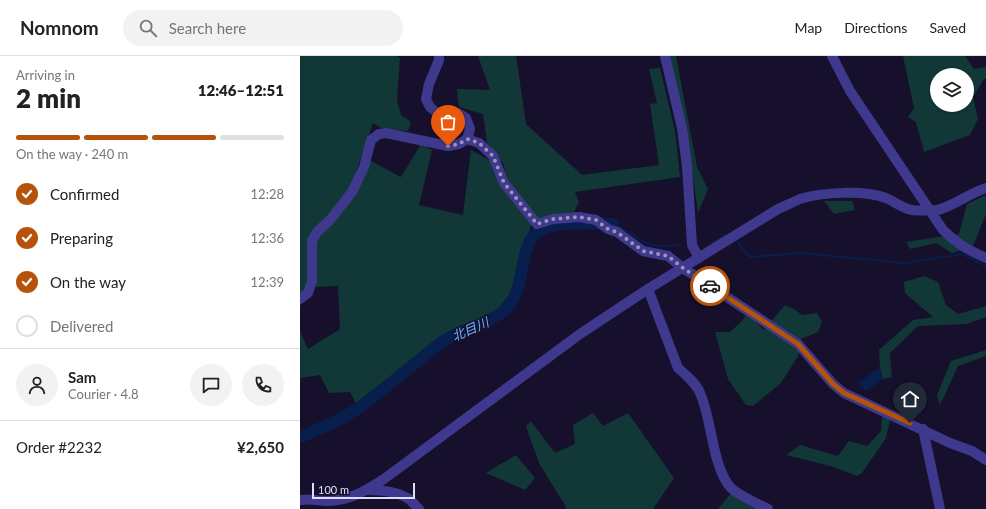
<!DOCTYPE html>
<meta charset="utf-8">
<style>
:root{--surface:#fff;--page:#f2f2f2;--text:#222;--muted:#767676;--line:#e0e0e0;--accent:#b45309}
body{margin:0;font-family:Lato,"Noto Sans JP",sans-serif;background:var(--page);color:var(--text);height:100vh;display:flex;flex-direction:column;font-size:15px;white-space:nowrap}
*{box-sizing:border-box;margin:0}
p{font-size:13px;color:var(--muted)}
.icon{flex:none;width:22px;height:22px;fill:none;stroke:currentColor;stroke-width:2;stroke-linecap:round;stroke-linejoin:round}
.map{position:relative;flex:1;overflow:hidden}
.sheet{display:flex;flex-direction:column;background:var(--surface);width:300px}
.sheet>*{flex:none}
.buttons{position:absolute;left:630px;top:12px;display:grid;gap:8px}
.buttons a{display:grid;place-items:center;width:44px;height:44px;border-radius:50%;background:var(--surface);box-shadow:0 1px 3px #0004;font-size:20px}
.scale{position:absolute;left:12px;bottom:10px;width:103px;box-sizing:border-box;padding-left:4px;border:2px solid #e1dbff;border-top:0;font-size:11px;line-height:14px;white-space:nowrap;color:#e1dbff;-webkit-text-stroke:3px #16102c;paint-order:stroke}
.pin{position:absolute;display:grid;place-items:center;width:34px;height:34px;color:#fff;margin:-41px -17px;border-radius:50% 50% 50% 0;rotate:-45deg;box-shadow:0 0 4px #0007}
.pin .icon{rotate:45deg}
.courier{position:absolute;display:grid;place-items:center;width:40px;height:40px;margin:-20px;border:3px solid #b45309;border-radius:50%;background:#fff;color:#222;box-shadow:0 1px 5px #0007}
.summary em{font-style:normal;font-weight:800}
.summary div{display:flex;flex-direction:column-reverse}
.summary{display:flex;align-items:center;justify-content:space-between;height:68px;padding:0 16px}
h1{font-size:26px;font-weight:800;line-height:30px}
.bar{display:grid;grid-template-columns:repeat(4,1fr);gap:6px 4px;align-content:center;height:48px;padding:0 16px}
.bar i{height:5px;border-radius:3px;background:var(--line)}
.bar .current{background:var(--accent)}
.bar p{grid-column:span 4}
.line{display:flex;align-items:center;gap:10px;padding:0 16px;border-top:1px solid var(--line)}
.line div{flex:1}
.round{display:grid;place-items:center;flex:none;width:42px;height:42px;border-radius:21px;background:var(--page)}
ol{padding:0 16px;list-style:none}
li{display:flex;align-items:center;gap:12px;height:44px}
li p{margin-inline-start:auto}
li .icon{padding:4px;border-radius:50%;background:var(--accent);color:#fff;stroke-width:4}
li:last-child{color:var(--muted)}
li i{width:22px;height:22px;border:2px solid var(--line);border-radius:50%}
header{display:flex;align-items:center;gap:24px;box-sizing:border-box;height:56px;padding:0 20px;background:var(--surface);border-bottom:1px solid var(--line)}
header strong{font-size:19px}
nav{display:flex;gap:22px;margin-inline-start:auto;font-size:14px}
.search{width:280px;height:36px;background:var(--page);display:flex;align-items:center;gap:10px;box-sizing:border-box;padding:0 14px;border-radius:22px;color:var(--muted);font-size:15px}
main{display:flex;flex:1;min-height:0}
.map>svg:first-child{display:block}
.green{fill:#123737;fill-rule:evenodd}
.water{fill:#081e4d}
.lines{fill:none;stroke-linecap:round;stroke-linejoin:round}
.stream{stroke:#081e4d;stroke-width:2}
.river{stroke:#081e4d;stroke-width:12}
.minor{stroke:#3f398e;stroke-width:10}
.done{stroke:#9a94b5;stroke-width:4;stroke-dasharray:0 7.2}
.route{stroke:#b45309;stroke-width:5}
.labels{text-anchor:middle;stroke-width:3;stroke-linejoin:round;paint-order:stroke}
.water-label{font-size:13px;font-style:italic;fill:#69b3ff;stroke:#16102c}
</style>
<header>
<strong>Nomnom</strong>
<div class="search"><svg class="icon" aria-label="search" viewBox="0 0 24 24"><circle cx="10" cy="10" r="6"/><path d="M15 15l6 6"/></svg>Search here</div>
<nav><a>Map</a><a>Directions</a><a>Saved</a></nav>
</header>
<main>
<section class="sheet">
<div class="summary"><div><h1>2 min</h1><p>Arriving in</p></div><em>12:46–12:51</em></div>
<div class="bar"><i class="current"></i><i class="current"></i><i class="current"></i><i></i><p>On the way · 240 m</p></div>
<ol>
<li><svg class="icon" aria-label="check" viewBox="0 0 24 24"><path d="M5 12l5 5 9-10"/></svg>Confirmed<p>12:28</p></li>
<li><svg class="icon" aria-label="check" viewBox="0 0 24 24"><path d="M5 12l5 5 9-10"/></svg>Preparing<p>12:36</p></li>
<li><svg class="icon" aria-label="check" viewBox="0 0 24 24"><path d="M5 12l5 5 9-10"/></svg>On the way<p>12:39</p></li>
<li><i></i>Delivered</li>
</ol>
<div class="line" style="height:72px"><a class="round"><svg class="icon" aria-label="person" viewBox="0 0 24 24"><circle cx="12" cy="8" r="4"/><path d="M4 21q1-7 8-7t8 7"/></svg></a><div><b>Sam</b><p>Courier · 4.8</p></div><a class="round"><svg class="icon" aria-label="chat" viewBox="0 0 24 24"><path d="M4 5h16v11H9l-5 4z"/></svg></a><a class="round"><svg class="icon" aria-label="phone" viewBox="0 0 24 24"><path d="M5 4h4l2 5-3 2q2 4 5 5l2-3 5 2v4C11 20 4 13 5 4z"/></svg></a></div>
<div class="line" style="height:52px"><div>Order #2232</div><b>¥2,650</b></div>
</section>
<div class="map">
<svg width="686" height="453" viewBox="0 0 686 453">
<rect width="100%" height="100%" fill="#16102c"/>
<g class="green">
<path d="M0,0H97L100,2L97,44L101,59L111,66L108,75L81,72L73,67L51,130L71,105L101,121L121,88L132,94L119,149L163,159L171,94L191,105L207,123L203,107L188,93L183,58L159,51L157,33L190,34L178,0H216L226,68L282,119L359,109L350,48L357,47L349,13L360,12L375,75L380,121L275,136L279,146L274,156L257,159L232,167L210,238L194,258L159,273L141,285L57,350L50,336L29,337L20,319L0,322V275L8,293L40,273L38,230L15,231L0,250Z"/>
<path d="M370,0H376L397,111L408,133L398,157L386,71Z"/>
<path d="M603,0H665L674,13L686,11V23H684L673,41L678,63L670,79L624,96L616,66L608,61L614,52ZM637,19H667V49H637Z"/>
<path d="M686,139V158L673,190L652,197L636,187L610,193L606,186L659,178L667,148Z"/>
<path d="M524,145H552L555,154L534,158Z"/>
<path d="M624,220L638,226L646,249L658,258L686,250V261L667,268L618,270L590,297L592,321L583,323L580,312L579,294L613,264L633,261L605,237L604,226Z"/>
<path d="M485,249L494,253L502,259L517,257L522,266L518,276L501,283L498,300L481,327L453,350L446,349L428,323L415,276H430L443,264L445,260H449L464,274Z"/>
<path d="M686,294V300L658,310L640,349L637,339L651,305Z"/>
<path d="M293,357L303,370L328,357L374,422L353,453H265L266,451L239,407L226,370L231,365L255,397L275,388L273,369Z"/>
<path d="M582,359L590,364L586,382L562,417L557,420L530,410L486,399L500,389L538,400L549,385L567,390L581,375Z"/>
<path d="M216,399L235,422L225,434L186,417Z"/>
<path d="M431,437L461,453H418Z"/>
</g>
<path class="water" d="M579,312L583,323L566,335L557,327Z"/>
<g class="lines">
<g class="stream">
<path d="M313,168C341,181 344,195 380,189"/>
<path d="M412,187L425,179"/>
<path d="M438,187L450,201L499,197L605,207L662,198L686,210"/>
</g>
<path class="river" d="M0,381C24,371 44,363 64,348C84,333 103,317 122,302C129,296 137,289 145,284C166,271 192,268 209,250C226,231 218,188 239,175C257,164 292,168 313,168"/>
<g class="minor">
<path d="M365,0L382,72L387,110L392,189L399,202"/>
<path d="M532,0L550,35L643,174C657,188 668,194 686,202"/>
<path d="M167,83L179,87L193,100L204,127L237,168L253,163L279,161L296,164L308,173L317,176L343,195L368,200L383,212L498,288L533,328L544,337L650,387L672,395L686,404"/>
<path d="M348,233L378,312C386,319 396,327 400,337C412,363 412,411 431,432C441,441 457,447 468,453"/>
<path d="M0,243L8,237L12,225V185L17,176L30,164L52,136L64,111L71,84L79,78L86,77L148,90L159,88L167,83L170,73L166,62L158,57H137L130,51L126,43L129,28L139,4V0"/>
<path d="M623,373L640,453"/>
<path d="M67,434C80,434 96,435 107,442C112,444 115,450 119,453"/>
<path d="M0,444C10,442 18,445 28,445C49,445 67,434 84,423L280,278L348,233L478,153C485,150 493,146 500,143C522,136 564,134 586,142C593,145 600,150 608,153C616,156 627,154 636,154C649,153 671,136 686,132"/>
</g>
</g>
<g class="lines">
<path class="done" d="M148,90L159,88L167,83L179,87L193,100L204,127L237,168L253,163L279,161L296,164L308,173L317,176L343,195L368,200L383,212L410,230"/>
<path class="route" d="M410,230L498,288L533,328L544,337L610,367"/>
</g>
<g class="labels">
<g class="water-label">
<text transform="translate(170 273) rotate(-24)" y="5">北目川</text>
</g>
</g>
</svg>
<div class="buttons">
<a><svg class="icon" aria-label="layers" viewBox="0 0 24 24"><path d="M12 4l9 5-9 5-9-5zM3 14l9 5 9-5"/></svg></a>
</div>
<div class="scale">100 m</div>
<div class="pin" style="left:148px;top:90px;background:#ea580c"><svg class="icon" aria-label="bag" viewBox="0 0 24 24"><path d="M5 8h14l-1 12H6zM9 8a3 3 0 0 1 6 0"/></svg></div>
<div class="pin" style="left:610px;top:367px;background:#1f2937"><svg class="icon" aria-label="home" viewBox="0 0 24 24"><path d="M3 11l9-7 9 7M6 9v11h12V9"/></svg></div>
<div class="courier" style="left:410px;top:230px"><svg class="icon" aria-label="car" viewBox="0 0 24 24"><path d="M5 17H2v-5l4-1 3-4h7l3 4 3 1v5h-3M9 17h6M6 11h13"/><circle cx="7" cy="17" r="2"/><circle cx="17" cy="17" r="2"/></svg></div>
</div>
</main>
